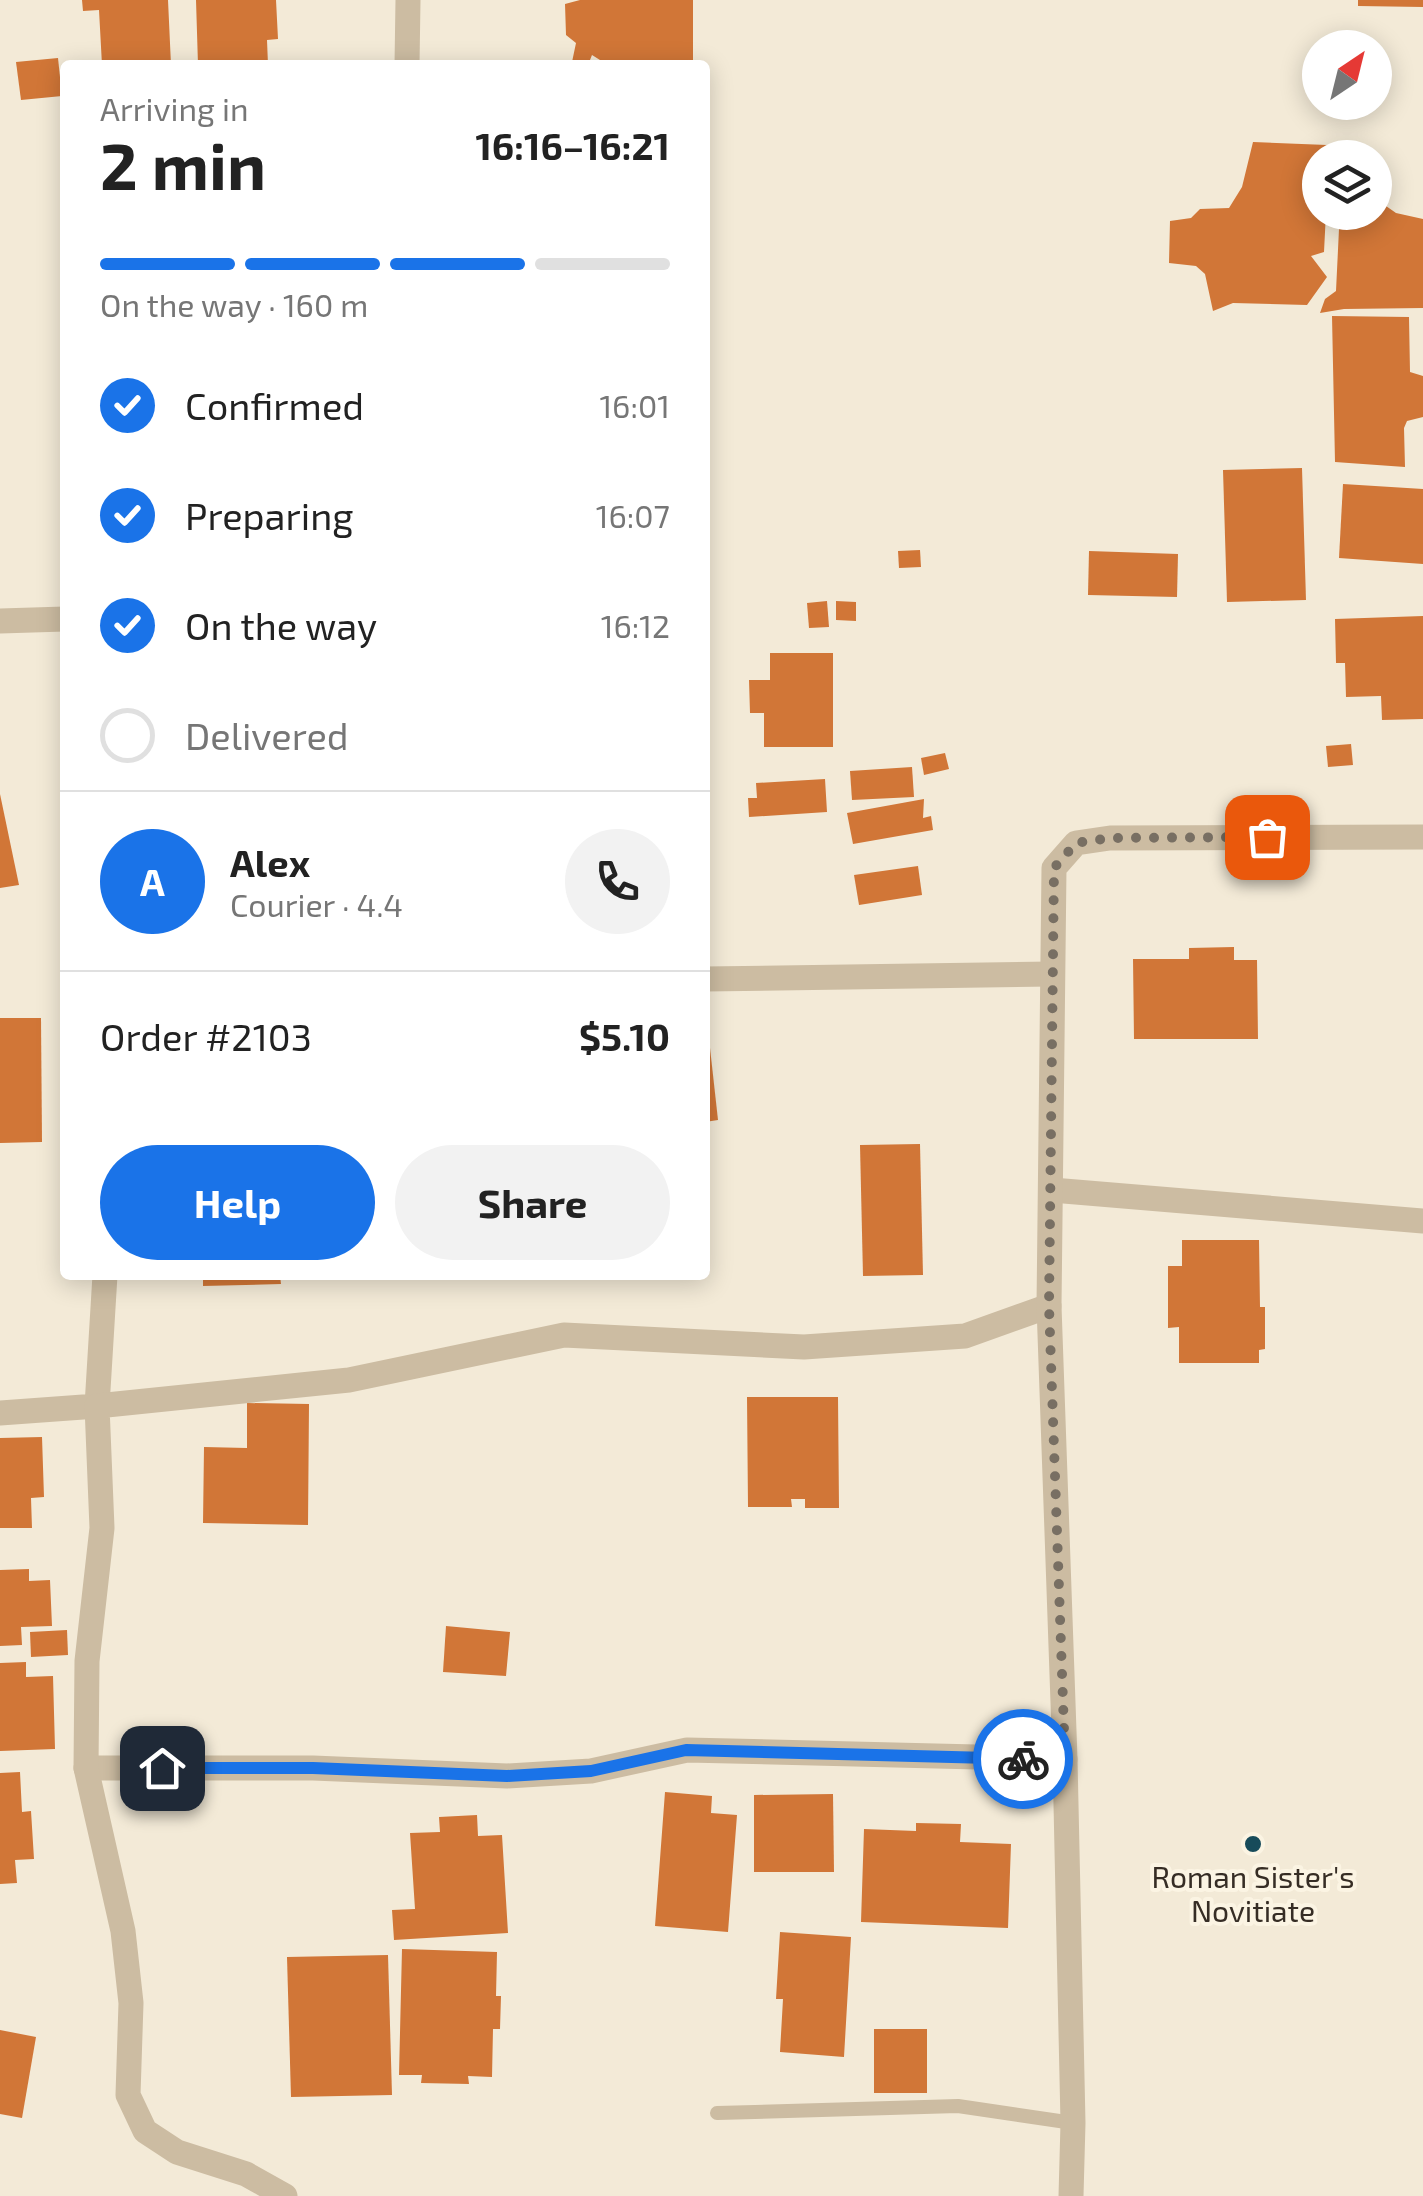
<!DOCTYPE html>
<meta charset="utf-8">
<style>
:root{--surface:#fff;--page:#f2f2f2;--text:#222;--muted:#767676;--line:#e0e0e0;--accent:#1a73e8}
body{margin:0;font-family:"Exo 2",sans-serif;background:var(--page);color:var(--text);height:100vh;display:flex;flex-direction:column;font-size:38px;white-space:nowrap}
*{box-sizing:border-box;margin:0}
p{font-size:32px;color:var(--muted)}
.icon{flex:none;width:55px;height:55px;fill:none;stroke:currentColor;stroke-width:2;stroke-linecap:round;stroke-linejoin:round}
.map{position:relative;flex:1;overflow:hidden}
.sheet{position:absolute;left:60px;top:60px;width:650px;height:1220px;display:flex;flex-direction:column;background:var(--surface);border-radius:10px;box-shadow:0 5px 25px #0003}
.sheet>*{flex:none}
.needle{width:65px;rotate:35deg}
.buttons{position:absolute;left:1302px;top:30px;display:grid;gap:20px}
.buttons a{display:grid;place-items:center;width:90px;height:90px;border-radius:50%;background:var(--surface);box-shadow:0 5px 25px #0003;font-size:50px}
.pin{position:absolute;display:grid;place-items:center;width:85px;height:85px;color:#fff;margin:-42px;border-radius:20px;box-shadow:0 5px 15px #0006}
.courier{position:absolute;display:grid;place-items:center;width:100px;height:100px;margin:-50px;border:8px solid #1a73e8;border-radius:50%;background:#fff;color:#222;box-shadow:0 2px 12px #0007}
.summary em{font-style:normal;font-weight:700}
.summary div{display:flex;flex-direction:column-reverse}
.summary{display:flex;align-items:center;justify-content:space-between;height:170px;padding:0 40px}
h1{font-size:65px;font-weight:700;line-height:75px}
.bar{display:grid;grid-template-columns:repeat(4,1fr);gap:15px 10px;align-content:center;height:120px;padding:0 40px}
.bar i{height:12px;border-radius:8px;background:var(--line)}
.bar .current{background:var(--accent)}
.bar p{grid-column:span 4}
.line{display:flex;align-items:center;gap:25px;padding:0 40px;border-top:2px solid var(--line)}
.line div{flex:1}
.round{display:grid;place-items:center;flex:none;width:105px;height:105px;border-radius:52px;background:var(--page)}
ol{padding:0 40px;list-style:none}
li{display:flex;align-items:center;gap:30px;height:110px}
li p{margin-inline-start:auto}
li .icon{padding:10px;border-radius:50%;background:var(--accent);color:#fff;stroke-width:4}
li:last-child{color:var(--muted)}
li i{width:55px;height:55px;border:5px solid var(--line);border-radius:50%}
.cta{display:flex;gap:20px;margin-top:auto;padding:20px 40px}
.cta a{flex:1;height:115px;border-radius:60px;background:var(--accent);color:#fff;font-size:40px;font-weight:700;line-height:115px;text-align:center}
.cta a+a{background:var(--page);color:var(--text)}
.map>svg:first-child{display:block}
.building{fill:#d17637}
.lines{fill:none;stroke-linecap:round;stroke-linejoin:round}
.service{stroke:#ccbca2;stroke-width:14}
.minor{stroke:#ccbca2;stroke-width:25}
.done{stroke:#786f63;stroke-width:10;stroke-dasharray:0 18}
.route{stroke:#1a73e8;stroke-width:12}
.poi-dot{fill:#174b5a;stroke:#fbf4e3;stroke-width:4}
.labels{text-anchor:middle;stroke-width:8;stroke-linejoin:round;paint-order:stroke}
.poi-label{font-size:30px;fill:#362d25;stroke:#fbf4e3}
</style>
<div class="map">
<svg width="1423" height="2196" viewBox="0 0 1423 2196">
<rect width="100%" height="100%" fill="#f3ead7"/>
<g class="building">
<path d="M82,0H168L171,65H102L99,10L83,11Z"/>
<path d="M196,0H276L278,39L267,40L268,65H198Z"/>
<path d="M580,0H693V65H600V60L592,55L588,65L572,62L576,43L566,35L565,4Z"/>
<path d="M1358,0H1423V7L1358,6Z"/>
<path d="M58,58L62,96L21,100L16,62Z"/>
<path d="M1253,142L1327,145V158H1320V212H1326L1324,252L1311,256L1327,277L1307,305L1233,303L1213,311L1205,274L1196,266L1169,263L1170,221L1191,218L1200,209L1229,208L1242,187Z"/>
<path d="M1386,206L1396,213L1423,219V308L1344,309L1320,313L1325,299L1336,291L1339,229Z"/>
<path d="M1332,316L1409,317L1410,372L1423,376V417L1407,421L1404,428L1405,467L1335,462Z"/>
<path d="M1302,468L1306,600L1227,602L1223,470Z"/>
<path d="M1343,484L1423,489V564L1339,558Z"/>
<path d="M920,550L921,567L899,568L898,551Z"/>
<path d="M1089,551L1178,554L1177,597L1088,595Z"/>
<path d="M827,601L829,627L809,628L807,603Z"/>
<path d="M836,601L856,602V621L836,620Z"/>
<path d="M1423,616V719L1382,720L1381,696L1346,697L1345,663H1336L1335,619Z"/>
<path d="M770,653H833V747H764V713H750L749,680H770Z"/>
<path d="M1351,744L1353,765L1328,767L1326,746Z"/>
<path d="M945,753L949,769L924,775L921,758Z"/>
<path d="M912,767L914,797L852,800L850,771Z"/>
<path d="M825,779L827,812L749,817L748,798H757L756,783Z"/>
<path d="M0,794L19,885L0,888Z"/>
<path d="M924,799L923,818L931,816L933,830L853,844L847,813Z"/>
<path d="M918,866L922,895L859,905L854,875Z"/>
<path d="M1234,947V960H1257L1258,1039H1134L1133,959H1189V948Z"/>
<path d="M0,1018H41L42,1142L0,1143Z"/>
<path d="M709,1039L718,1120L705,1122V1040Z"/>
<path d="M920,1144L923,1275L863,1276L860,1145Z"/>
<path d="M1182,1240H1259L1260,1307H1265V1349L1259,1350V1363H1179V1327L1168,1328V1266H1182Z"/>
<path d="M203,1275H280L281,1284L203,1286Z"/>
<path d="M747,1397H838L839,1508H805V1499H791L792,1507H748Z"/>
<path d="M247,1403L309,1404L308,1525L203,1523L204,1447L247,1448Z"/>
<path d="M42,1437L44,1497L31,1498L32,1528H0V1438Z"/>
<path d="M29,1569V1581L50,1580L52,1626L21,1627L22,1645L0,1646V1570Z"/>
<path d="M446,1626L510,1632L506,1676L443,1672Z"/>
<path d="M67,1630L68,1655L31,1657L30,1632Z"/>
<path d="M26,1662V1677L53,1676L55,1749L0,1751V1663Z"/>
<path d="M20,1772L22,1812L31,1811L34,1859L15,1860L17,1883L0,1884V1773Z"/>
<path d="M665,1792L712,1796L711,1813L737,1815L728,1932L655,1926Z"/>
<path d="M833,1794L834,1872H754V1795Z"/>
<path d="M477,1815L478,1836L502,1835L508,1933L394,1940L392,1910L415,1909L410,1833L440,1832L439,1817Z"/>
<path d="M916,1823L961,1824L960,1842L1011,1844L1008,1928L861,1922L864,1829L916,1831Z"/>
<path d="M780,1932L851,1937L844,2057L780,2052L783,1999H776Z"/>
<path d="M402,1949L497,1952L496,1996H501L500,2029H493L492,2077L468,2076L469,2084L421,2083L422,2075H399Z"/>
<path d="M388,1955L392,2095L291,2097L287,1957Z"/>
<rect x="874" y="2029" width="53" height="64"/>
<path d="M0,2030L36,2037L22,2118L0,2114Z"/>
</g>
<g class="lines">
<path class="service" d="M717,2113L958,2106L1073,2123"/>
<g class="minor">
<path d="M407,65L408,0"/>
<path d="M0,621L65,619"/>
<path d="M705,979L1051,974"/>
<path d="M1052,1190L1423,1221"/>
<path d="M0,1413L97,1406L105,1275"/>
<path d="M86,1768H313L507,1776L591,1771L687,1750L1065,1759"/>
<path d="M285,2196L246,2174L177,2152L145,2131L128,2095L131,2003L123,1931L86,1768L87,1661L102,1528L97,1406L349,1380L564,1335L804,1347L965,1336L1049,1306"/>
<path d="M1071,2196L1073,2123L1065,1759L1049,1306L1054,868L1076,843L1110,838L1423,837"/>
</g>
</g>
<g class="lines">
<path class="done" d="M1023,1759L1065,1758L1049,1306L1054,868L1076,843L1110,838L1267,837"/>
<path class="route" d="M162,1768H313L507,1776L591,1771L686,1750L1023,1759"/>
</g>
<circle class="poi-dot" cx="1253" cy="1844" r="10"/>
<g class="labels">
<g class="poi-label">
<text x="1253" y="1888">Roman Sister's<tspan x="1253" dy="34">Novitiate</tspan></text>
</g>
</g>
</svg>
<div class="buttons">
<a><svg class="needle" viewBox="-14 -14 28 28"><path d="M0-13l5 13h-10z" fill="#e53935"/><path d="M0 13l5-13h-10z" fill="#767676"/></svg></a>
<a><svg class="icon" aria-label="layers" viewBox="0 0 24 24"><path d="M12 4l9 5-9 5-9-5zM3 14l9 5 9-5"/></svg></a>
</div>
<div class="pin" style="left:1267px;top:837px;background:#ea580c"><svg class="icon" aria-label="bag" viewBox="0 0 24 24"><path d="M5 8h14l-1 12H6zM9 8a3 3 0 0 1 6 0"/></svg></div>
<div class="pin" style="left:162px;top:1768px;background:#1f2937"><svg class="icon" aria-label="home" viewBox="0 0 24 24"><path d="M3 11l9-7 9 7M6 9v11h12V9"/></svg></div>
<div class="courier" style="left:1023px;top:1759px"><svg class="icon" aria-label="bike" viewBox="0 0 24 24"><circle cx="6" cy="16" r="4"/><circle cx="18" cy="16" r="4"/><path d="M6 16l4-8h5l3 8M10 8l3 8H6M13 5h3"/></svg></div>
<section class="sheet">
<div class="summary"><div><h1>2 min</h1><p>Arriving in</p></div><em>16:16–16:21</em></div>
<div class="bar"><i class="current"></i><i class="current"></i><i class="current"></i><i></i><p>On the way · 160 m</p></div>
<ol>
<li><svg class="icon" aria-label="check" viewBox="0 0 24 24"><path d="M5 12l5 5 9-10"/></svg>Confirmed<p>16:01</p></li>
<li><svg class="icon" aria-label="check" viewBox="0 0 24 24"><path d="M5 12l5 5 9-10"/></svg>Preparing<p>16:07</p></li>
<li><svg class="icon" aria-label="check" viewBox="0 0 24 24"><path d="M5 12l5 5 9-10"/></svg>On the way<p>16:12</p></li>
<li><i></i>Delivered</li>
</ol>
<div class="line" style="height:180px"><b class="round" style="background:var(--accent);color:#fff">A</b><div><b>Alex</b><p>Courier · 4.4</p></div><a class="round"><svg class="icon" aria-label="phone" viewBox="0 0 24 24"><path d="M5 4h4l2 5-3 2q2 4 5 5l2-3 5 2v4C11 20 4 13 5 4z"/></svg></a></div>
<div class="line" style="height:130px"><div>Order #2103</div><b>$5.10</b></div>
<div class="cta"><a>Help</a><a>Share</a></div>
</section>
</div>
